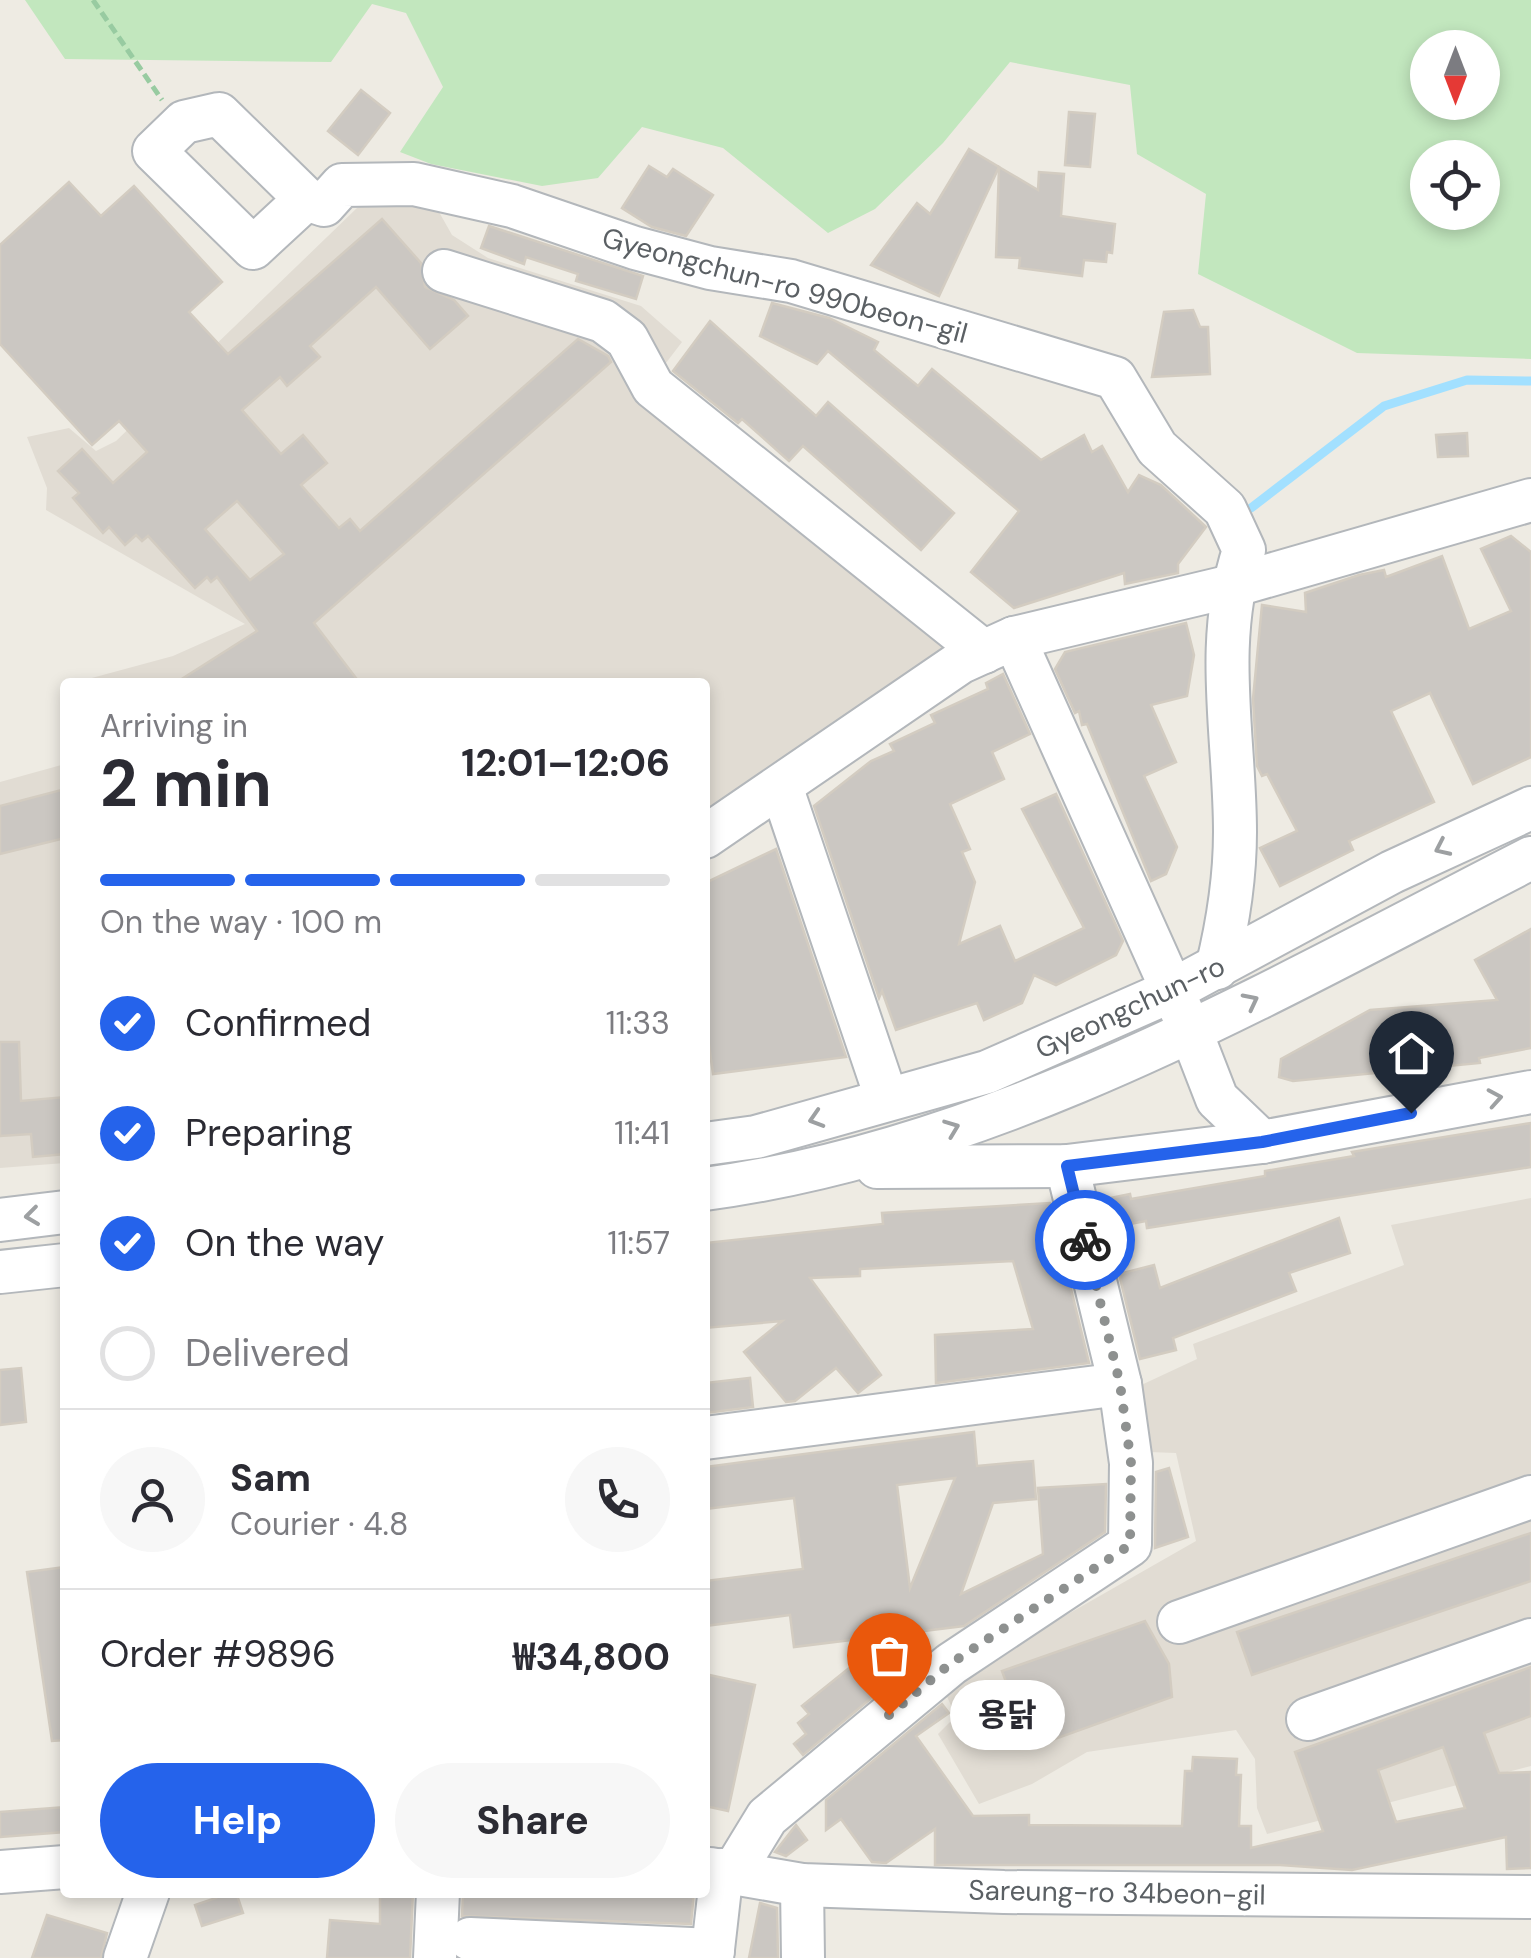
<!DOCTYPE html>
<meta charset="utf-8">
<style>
:root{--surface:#fff;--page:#f7f7f7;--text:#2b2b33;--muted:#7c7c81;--line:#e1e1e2;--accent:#2563eb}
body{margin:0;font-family:"DM Sans","Noto Sans KR",sans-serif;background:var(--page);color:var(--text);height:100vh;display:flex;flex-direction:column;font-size:38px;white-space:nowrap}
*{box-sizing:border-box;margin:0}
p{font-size:32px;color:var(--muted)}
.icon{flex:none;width:55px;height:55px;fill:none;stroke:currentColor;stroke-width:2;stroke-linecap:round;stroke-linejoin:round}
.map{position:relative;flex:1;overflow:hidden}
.sheet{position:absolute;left:60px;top:678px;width:650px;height:1220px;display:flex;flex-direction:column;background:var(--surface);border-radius:10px;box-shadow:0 5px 15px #0003}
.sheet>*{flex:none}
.needle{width:65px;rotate:180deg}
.fabs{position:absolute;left:1410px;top:30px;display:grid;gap:20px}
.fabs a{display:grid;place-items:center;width:90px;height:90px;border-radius:50%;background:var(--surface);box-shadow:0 5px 15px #0003;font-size:50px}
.pin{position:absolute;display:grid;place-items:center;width:85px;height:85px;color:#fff;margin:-102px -42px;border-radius:50% 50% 50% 0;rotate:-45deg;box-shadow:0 0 10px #0007}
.pin .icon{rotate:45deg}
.courier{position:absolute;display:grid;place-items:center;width:100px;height:100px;margin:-50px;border:8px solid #2563eb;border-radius:50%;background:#fff;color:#222;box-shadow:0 2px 12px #0007}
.bubble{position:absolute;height:70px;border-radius:35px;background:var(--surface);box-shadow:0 5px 15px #0003;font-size:32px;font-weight:700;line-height:70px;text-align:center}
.head em{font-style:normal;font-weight:700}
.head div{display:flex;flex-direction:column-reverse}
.head{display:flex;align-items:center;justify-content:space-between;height:170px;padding:0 40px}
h1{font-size:65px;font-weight:700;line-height:75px}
.bar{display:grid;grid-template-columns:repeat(4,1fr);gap:15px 10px;align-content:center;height:120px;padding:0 40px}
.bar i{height:12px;border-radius:8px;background:var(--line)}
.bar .current{background:var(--accent)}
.bar p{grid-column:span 4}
.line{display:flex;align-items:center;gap:25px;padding:0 40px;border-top:2px solid var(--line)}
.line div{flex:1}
.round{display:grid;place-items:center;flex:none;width:105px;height:105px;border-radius:52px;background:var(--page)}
ol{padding:0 40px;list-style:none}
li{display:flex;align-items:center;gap:30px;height:110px}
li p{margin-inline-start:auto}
li .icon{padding:10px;border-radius:50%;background:var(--accent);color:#fff;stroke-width:4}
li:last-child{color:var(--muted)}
li i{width:55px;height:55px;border:5px solid var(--line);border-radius:50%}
.action{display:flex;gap:20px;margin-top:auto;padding:20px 40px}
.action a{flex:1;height:115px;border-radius:60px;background:var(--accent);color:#fff;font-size:40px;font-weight:700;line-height:115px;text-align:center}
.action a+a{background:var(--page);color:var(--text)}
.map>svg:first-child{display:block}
.education{fill:#e1dcd3}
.green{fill:#c2e7be;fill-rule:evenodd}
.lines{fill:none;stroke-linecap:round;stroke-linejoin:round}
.stream{stroke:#a2e0ff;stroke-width:9}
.building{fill:#cbc7c2;stroke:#d3ccc1;stroke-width:2.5;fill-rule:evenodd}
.minor-casing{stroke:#b3b7bb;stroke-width:46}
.path{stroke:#98cba1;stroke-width:5;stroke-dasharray:10 5;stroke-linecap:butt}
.minor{stroke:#fff;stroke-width:42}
.oneway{stroke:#9da0a2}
.done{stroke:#8e9190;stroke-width:10;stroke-dasharray:0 18}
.route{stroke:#2563eb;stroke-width:12}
.labels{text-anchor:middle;stroke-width:9;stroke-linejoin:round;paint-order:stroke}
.street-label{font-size:28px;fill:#5b6064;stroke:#fff}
</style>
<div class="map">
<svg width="1531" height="1958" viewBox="0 0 1531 1958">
<rect width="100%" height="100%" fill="#eeebe3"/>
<g class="education">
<path d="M378,199L439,212L452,235L488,258L641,306L682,342L656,376L984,628L705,813V682H77L173,656L245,624L46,510L47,488L27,437L69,428L96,451L116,441L357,208Z"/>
<path d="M65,764V1163L0,1168V782Z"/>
<path d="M1531,1198V1766L1267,1834L1257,1808L1255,1759L1236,1730L1087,1752L1032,1784L979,1804L938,1734L956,1716L942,1686L1196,1541L1176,1453L1149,1452L1137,1387L1197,1359L1193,1344L1404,1265L1391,1225Z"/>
</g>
<path class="green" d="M25,0H1531V359L1357,353L1198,274L1206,194L1137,154L1130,85L1010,62L943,143L875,209L828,233L723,148L642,127L598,178L542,186L431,164L400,152L443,87L406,13L372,4L331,62L65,59ZM1428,48H1482V102H1428ZM1428,158H1482V212H1428Z"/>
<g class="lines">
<path class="stream" d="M1251,508L1384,406L1467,380L1531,381"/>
</g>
<g class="building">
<path d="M361,90L390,113L358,155L328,131Z"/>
<path d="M1069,112L1095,114L1090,167L1065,165Z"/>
<path d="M969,149L999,167L939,296L871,265L917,203L930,214Z"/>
<path d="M649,166L667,177L673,169L713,195L686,236L652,227L622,208Z"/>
<path d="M999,167L1038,190L1039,172L1064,174L1061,216L1115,224L1112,253L1107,252L1106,262L1084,260L1082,276L1019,268L1020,258L996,257Z"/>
<path d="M69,182L101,216L134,186L222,282L189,312L228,354L382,219L421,263L425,287L454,300L468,316L430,349L376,287L310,346L320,357L287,386L280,377L242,410L281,454L303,435L327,463L301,485L339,528L350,519L360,531L578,339L608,356L611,362L314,623L359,682H177L257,631L217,577L211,582L207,577L195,588L148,536L142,541L136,535L125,545L109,527L103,533L73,498L79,493L58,471L82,449L113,483L147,452L119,421L92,445L0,344V245ZM237,501L284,554L250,580L205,529Z"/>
<path d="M489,226L643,276L636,299L576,281L578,274L526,257L524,264L481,248Z"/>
<path d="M772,303L829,318L878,342L874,350L918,386L932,369L1041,460L1084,435L1092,452L1102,446L1128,492L1139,475L1161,485L1206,527L1178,564V573L1125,584L1124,573L1014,608L971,572L1019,511L828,351L817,364L760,336Z"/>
<path d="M1193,310L1200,327H1208L1210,374L1152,377L1164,312Z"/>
<path d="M710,321L816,416L828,402L954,513L921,550L803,446L789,461L742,419L738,423L673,371Z"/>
<path d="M1467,433L1468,456L1438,457L1436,435Z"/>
<path d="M1511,536L1531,552V757L1473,784L1430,693L1391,711L1434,802L1349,841L1353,850L1280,886L1260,848L1297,831L1267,774L1262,776L1257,766L1253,699L1262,605L1306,612L1305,593L1359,575L1384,570L1386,577L1442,556L1469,629L1511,611L1481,549Z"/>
<path d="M1186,623L1194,655L1187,696L1151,705L1176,762L1144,776L1177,847L1166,874L1151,881L1087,724L1082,725L1079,711L1075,713L1055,669L1065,652Z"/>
<path d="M1003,674L1030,734L992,752L1004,779L950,804L970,849L962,852L975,882L959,944L1000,926L1015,961L1084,928L1022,809L1056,794L1123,941L1116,955L1056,985L1034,975L1022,1003L984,1020L977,1003L896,1030L882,991L879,998L814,806L871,761L894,751L890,744L935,723L931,715L988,689L986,683Z"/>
<path d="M65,789V838L0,854V806Z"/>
<path d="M776,849L846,1057L713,1074L705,1017V883Z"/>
<path d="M1531,929V1048L1479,1058L1480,1063L1293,1081L1279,1077L1281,1059L1370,1010L1497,1000L1475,960Z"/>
<path d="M0,1042H19L21,1101L65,1097V1154L33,1157L31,1134L0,1136Z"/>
<path d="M1531,1123V1167L1147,1228L1146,1221L1108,1228L1101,1200L1130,1194L1131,1199L1265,1176V1171L1354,1156L1352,1152Z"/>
<path d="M1050,1203L1089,1363L936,1383L935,1335L1033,1329L1013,1261L860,1269V1276L810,1278L881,1375L858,1393L836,1368L795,1401L786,1402L744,1352L782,1321L705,1328V1243L883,1224L882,1213Z"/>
<path d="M1339,1218L1350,1253L1289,1273L1296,1291L1173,1338L1176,1350L1140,1359L1119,1274L1154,1265L1160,1288Z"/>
<path d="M21,1368L26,1422L0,1425V1370Z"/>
<path d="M750,1378L753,1407L705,1413V1383Z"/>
<path d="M974,1432L977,1466L1033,1461L1036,1499L993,1503L961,1594L1043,1554L1038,1488L1106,1484L1105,1532L964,1626L794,1647L790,1615L705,1626V1581L803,1569L794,1498L705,1509V1467ZM955,1478L910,1588L897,1485Z"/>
<path d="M1169,1468L1188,1537L1155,1548L1156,1472Z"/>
<path d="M1531,1533V1581L1252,1675L1237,1632Z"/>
<path d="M65,1567V1740L52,1741L27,1572Z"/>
<path d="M1145,1621L1169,1664L1172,1697L1030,1748L1002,1671Z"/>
<path d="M889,1636L911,1665L803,1755L794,1744L806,1734L798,1723L809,1714L802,1706Z"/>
<path d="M1531,1667V1716L1484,1733L1499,1773L1531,1772V1868L1507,1869L1506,1837L1352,1870L1280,1865H935V1829L886,1863L872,1862L841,1819L826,1830V1800L942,1704L949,1713L916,1736L973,1816L1029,1815V1825L1182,1826L1185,1771H1192L1193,1757L1237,1759L1236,1775H1241L1239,1826H1251V1848L1323,1831L1295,1752ZM1443,1747L1465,1808L1396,1822L1378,1770Z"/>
<path d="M705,1674L755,1685L728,1811L705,1806Z"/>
<path d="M65,1807V1832L0,1837V1812Z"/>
<path d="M796,1825L807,1840L786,1856L775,1852Z"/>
<path d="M214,1892H236L243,1913L202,1926L195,1905L216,1898Z"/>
<path d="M380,1892H413L410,1958H327L330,1920L380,1924Z"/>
<path d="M463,1892H694L691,1924L462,1916Z"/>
<path d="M760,1903L777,1908L778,1958H749Z"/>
<path d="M47,1915L107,1933L101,1958H32Z"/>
</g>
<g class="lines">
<g class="minor-casing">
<g id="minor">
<path d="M306,199L253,248L154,151L184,122L219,114L306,199L324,205L342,185L414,184L512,206L635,248L710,268L791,281L1115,378L1157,448L1225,509L1244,550C1213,644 1235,736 1235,832C1235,879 1228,923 1217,968"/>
<path d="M444,271L603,321L627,339L653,387L984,652"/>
<path d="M1014,638L1232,586L1531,500"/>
<path d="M781,786L886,1097"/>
<path d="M705,837L961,662L1014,638L1191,1032L1217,1099L1262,1142"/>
<path d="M705,1144L756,1137L987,1072L1171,991L1392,872L1531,808"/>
<path d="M877,1167L1067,1166L1262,1142L1531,1092"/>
<path d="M705,1189C998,1150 1271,991 1531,858"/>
<path d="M0,1220L65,1212"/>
<path d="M0,1272L65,1265"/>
<path d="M705,1438L1120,1384"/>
<path d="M1179,1622L1531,1497"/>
<path d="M1308,1719L1531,1640"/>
<path d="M710,1869L802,1885L1004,1892L1531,1897"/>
<path d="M734,1871L767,1817L951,1664L1130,1545L1131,1463L1120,1384L1067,1166"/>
<path d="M0,1872L65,1867"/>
<path d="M802,1885L803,1958"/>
<path d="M470,1939L713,1950"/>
<path d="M125,1958L148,1892"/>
<path d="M435,1958L438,1892"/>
<path d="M712,1958L722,1870"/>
</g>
</g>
<path class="path" d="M93,0L162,100"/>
<use href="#minor" class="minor"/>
</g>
<defs><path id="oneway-chevron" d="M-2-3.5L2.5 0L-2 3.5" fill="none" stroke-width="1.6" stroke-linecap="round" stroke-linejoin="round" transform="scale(2.5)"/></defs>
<g class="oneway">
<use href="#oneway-chevron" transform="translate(1442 848) rotate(155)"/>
<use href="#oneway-chevron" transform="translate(1251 1001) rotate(-27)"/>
<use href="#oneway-chevron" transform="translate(1495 1098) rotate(-10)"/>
<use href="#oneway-chevron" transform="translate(816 1119) rotate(163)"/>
<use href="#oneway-chevron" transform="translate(952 1128) rotate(-21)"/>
<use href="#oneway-chevron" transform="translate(32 1216) rotate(173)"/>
</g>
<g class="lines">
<path class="done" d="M889,1715L950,1664L1130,1545L1131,1463L1120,1384L1085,1240"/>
<path class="route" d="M1085,1240L1067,1166L1262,1142L1411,1113"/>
</g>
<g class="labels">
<g class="street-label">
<text transform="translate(785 285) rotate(15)" y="10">Gyeongchun-ro 990beon-gil</text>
<text transform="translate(1130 1007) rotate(-25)" y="10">Gyeongchun-ro</text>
<text transform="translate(1117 1892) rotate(1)" y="10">Sareung-ro 34beon-gil</text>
</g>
</g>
</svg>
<div class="fabs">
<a><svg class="needle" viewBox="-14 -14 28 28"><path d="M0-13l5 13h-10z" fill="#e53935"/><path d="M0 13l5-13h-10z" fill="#7c7c81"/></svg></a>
<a><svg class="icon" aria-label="locate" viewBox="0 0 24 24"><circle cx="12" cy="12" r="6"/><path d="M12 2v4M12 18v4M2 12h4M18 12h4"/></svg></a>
</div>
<div class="pin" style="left:889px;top:1715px;background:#ea580c"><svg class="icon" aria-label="bag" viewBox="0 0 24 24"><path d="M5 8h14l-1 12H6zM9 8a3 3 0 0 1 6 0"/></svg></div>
<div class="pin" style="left:1411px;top:1113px;background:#1f2937"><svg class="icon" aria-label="home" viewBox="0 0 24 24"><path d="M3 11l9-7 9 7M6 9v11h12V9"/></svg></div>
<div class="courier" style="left:1085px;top:1240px"><svg class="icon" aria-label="bike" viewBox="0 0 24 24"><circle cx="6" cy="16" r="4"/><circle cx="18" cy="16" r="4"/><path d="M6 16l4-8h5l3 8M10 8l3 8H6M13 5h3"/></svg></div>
<div class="bubble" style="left:950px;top:1680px;width:115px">용닭</div>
<section class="sheet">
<div class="head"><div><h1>2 min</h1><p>Arriving in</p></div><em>12:01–12:06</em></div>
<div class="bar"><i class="current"></i><i class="current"></i><i class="current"></i><i></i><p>On the way · 100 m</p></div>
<ol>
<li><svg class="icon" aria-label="check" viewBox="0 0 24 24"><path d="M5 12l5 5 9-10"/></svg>Confirmed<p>11:33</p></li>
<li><svg class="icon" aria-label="check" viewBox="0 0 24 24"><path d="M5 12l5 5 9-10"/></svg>Preparing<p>11:41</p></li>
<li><svg class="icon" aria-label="check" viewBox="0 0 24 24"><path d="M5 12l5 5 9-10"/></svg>On the way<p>11:57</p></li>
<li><i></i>Delivered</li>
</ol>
<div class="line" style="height:180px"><a class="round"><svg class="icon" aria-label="person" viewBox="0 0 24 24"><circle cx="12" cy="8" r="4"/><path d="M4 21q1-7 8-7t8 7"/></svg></a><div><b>Sam</b><p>Courier · 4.8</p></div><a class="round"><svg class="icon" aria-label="phone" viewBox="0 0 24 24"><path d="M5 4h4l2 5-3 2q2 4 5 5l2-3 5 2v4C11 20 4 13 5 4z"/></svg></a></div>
<div class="line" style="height:130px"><div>Order #9896</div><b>₩34,800</b></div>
<div class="action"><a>Help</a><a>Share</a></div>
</section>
</div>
